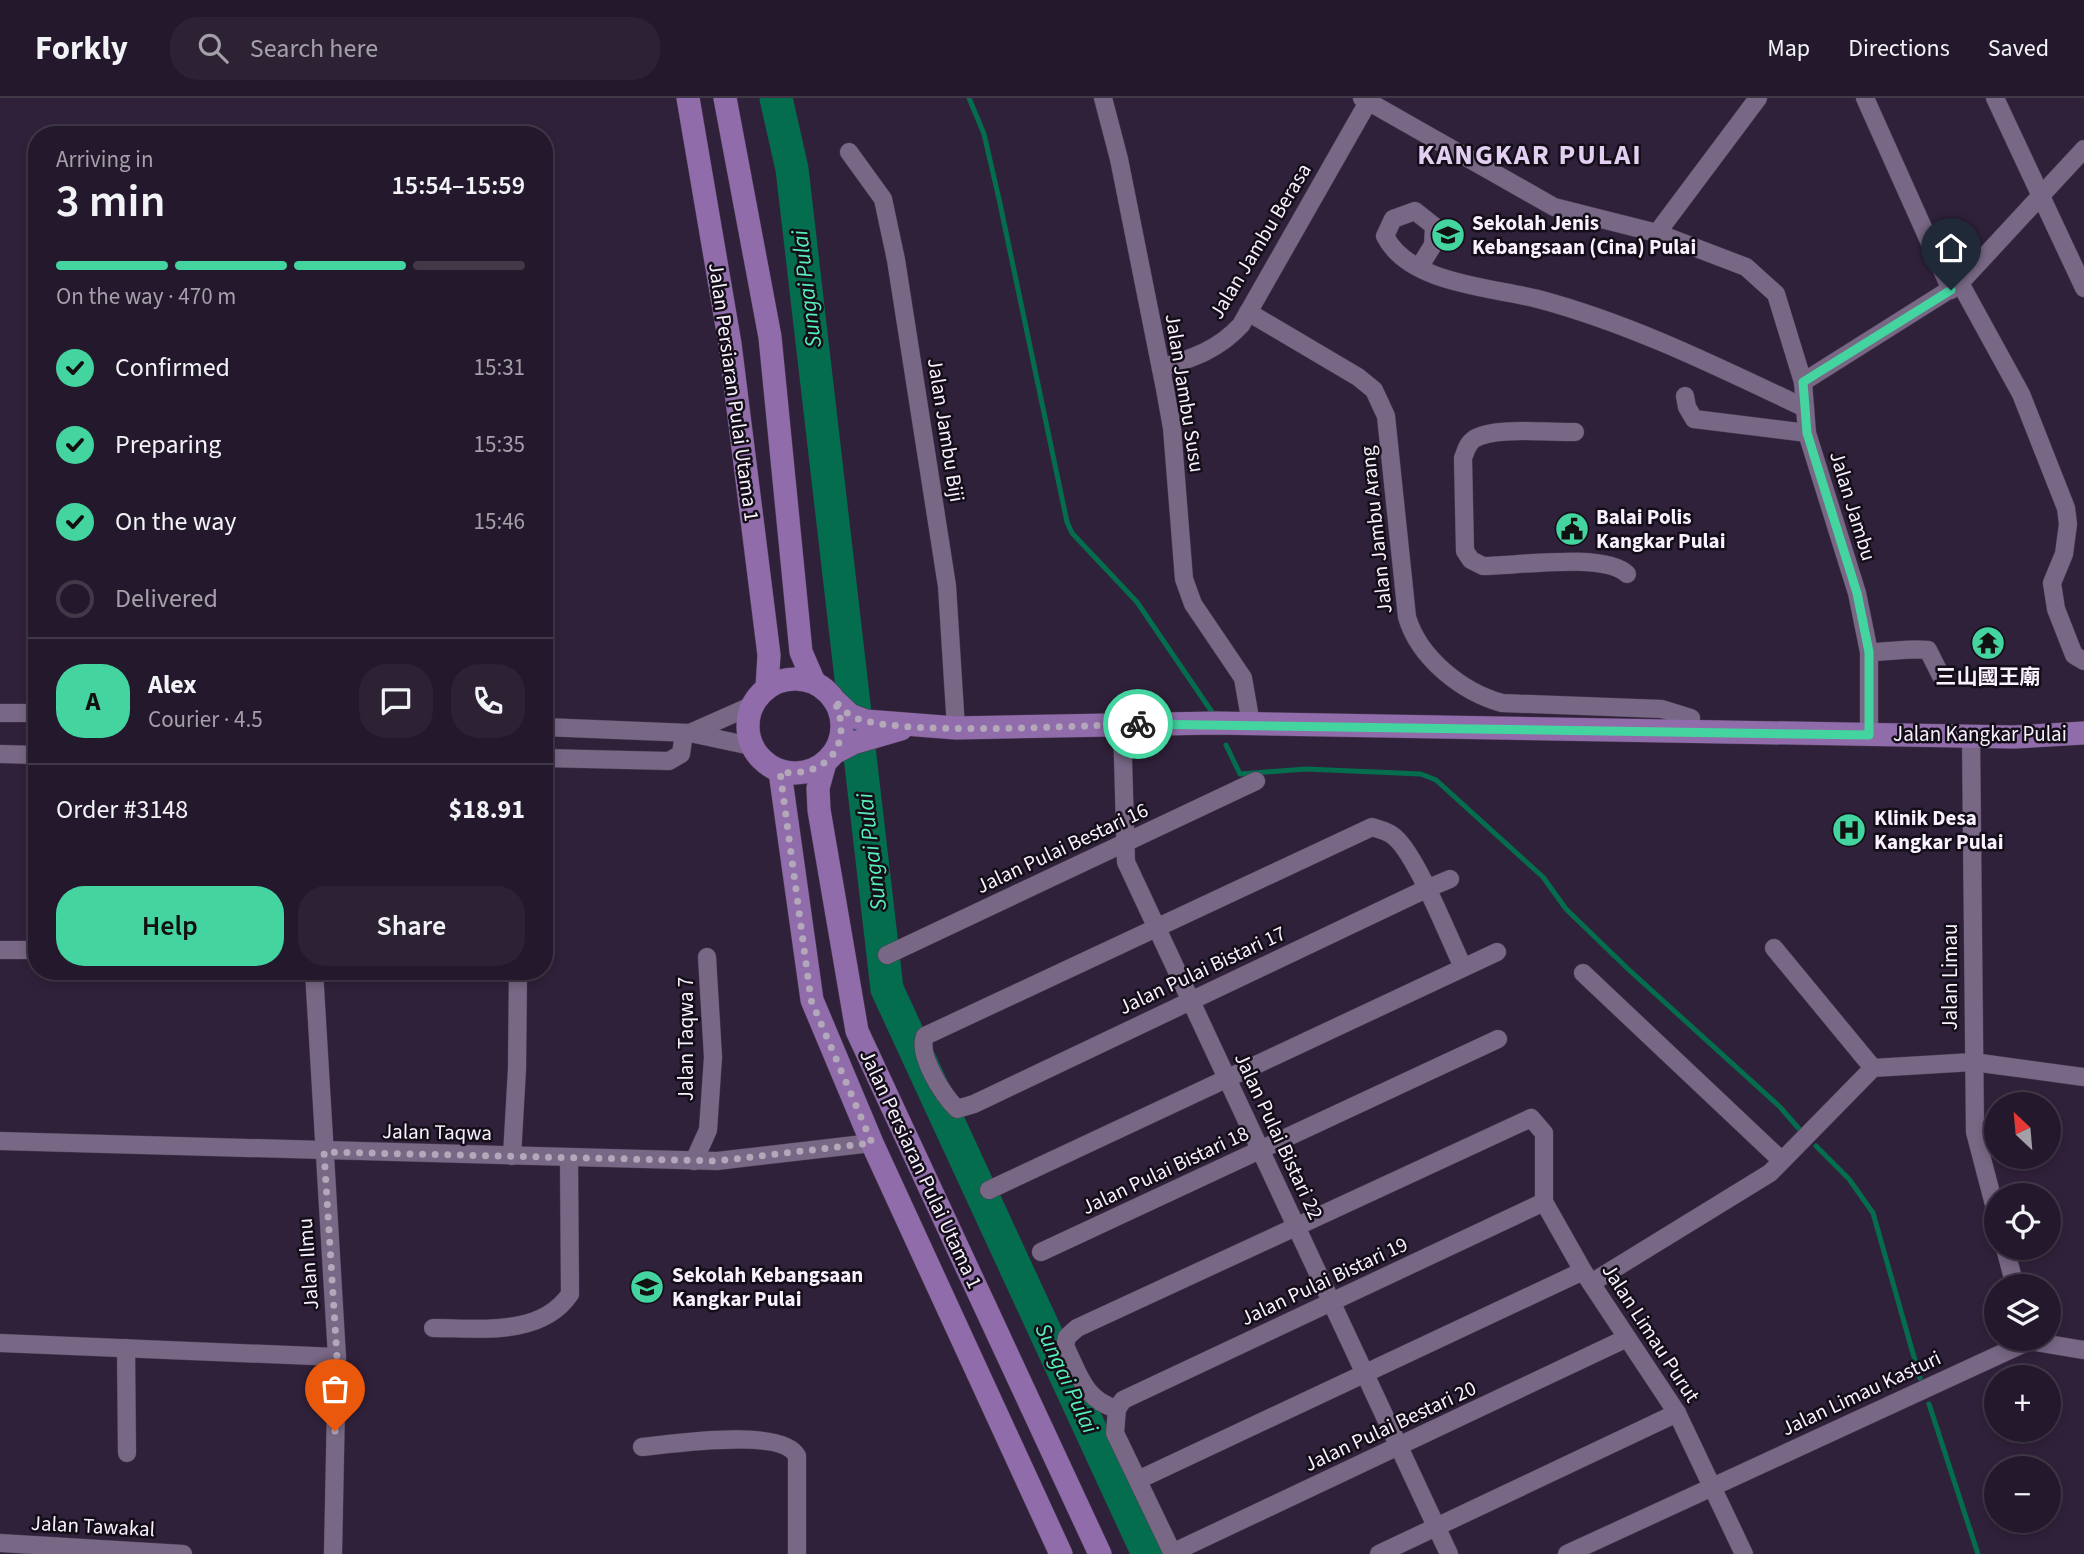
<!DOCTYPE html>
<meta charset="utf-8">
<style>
:root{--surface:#24192c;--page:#2c2234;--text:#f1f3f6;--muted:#a3a0a9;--line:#413848;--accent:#44d49f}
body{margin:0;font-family:"Source Sans 3","Noto Sans SC",sans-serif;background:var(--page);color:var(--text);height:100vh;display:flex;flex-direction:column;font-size:26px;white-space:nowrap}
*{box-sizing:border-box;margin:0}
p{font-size:23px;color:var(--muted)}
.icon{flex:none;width:38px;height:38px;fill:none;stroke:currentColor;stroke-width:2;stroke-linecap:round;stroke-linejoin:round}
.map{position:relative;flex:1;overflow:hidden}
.sheet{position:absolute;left:28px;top:28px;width:525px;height:854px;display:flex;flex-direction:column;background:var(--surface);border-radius:28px;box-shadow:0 4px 10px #0003,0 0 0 2px var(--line)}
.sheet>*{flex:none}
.needle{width:46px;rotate:334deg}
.fabs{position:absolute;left:1984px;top:994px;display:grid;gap:14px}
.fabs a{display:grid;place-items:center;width:77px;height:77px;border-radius:50%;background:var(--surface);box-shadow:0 4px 10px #0003,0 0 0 2px var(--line);font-size:35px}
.pin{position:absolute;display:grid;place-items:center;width:60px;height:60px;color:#fff;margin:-72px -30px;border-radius:50% 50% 50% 0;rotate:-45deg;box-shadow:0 0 7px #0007}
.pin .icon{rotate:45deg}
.courier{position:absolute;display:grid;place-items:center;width:70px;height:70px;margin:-35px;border:5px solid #44d49f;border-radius:50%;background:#fff;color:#222;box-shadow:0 2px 9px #0007}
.summary em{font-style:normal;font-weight:600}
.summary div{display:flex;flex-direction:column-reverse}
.summary{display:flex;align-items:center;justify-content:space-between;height:119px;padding:0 28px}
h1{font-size:46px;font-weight:600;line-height:52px}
.bar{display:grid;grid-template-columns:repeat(4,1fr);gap:10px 7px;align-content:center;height:84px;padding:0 28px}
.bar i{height:9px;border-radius:5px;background:var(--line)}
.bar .current{background:var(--accent)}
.bar p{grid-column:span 4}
.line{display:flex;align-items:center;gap:18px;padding:0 28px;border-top:2px solid var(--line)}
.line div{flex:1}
.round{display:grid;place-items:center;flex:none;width:74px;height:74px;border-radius:28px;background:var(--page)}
ol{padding:0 28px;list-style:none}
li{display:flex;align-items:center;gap:21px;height:77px}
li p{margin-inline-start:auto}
li .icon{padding:7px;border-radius:50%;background:var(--accent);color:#111;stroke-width:4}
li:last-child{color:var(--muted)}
li i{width:38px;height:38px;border:4px solid var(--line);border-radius:50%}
.button{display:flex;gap:14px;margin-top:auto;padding:14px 28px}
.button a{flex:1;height:80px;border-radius:28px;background:var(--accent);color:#111;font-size:28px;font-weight:600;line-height:80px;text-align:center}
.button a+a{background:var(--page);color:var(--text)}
header{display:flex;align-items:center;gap:42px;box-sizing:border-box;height:98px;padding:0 35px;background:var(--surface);border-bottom:2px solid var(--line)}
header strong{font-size:33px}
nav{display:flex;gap:38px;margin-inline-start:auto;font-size:24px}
.search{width:490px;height:63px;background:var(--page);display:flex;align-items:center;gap:18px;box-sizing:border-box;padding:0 24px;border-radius:28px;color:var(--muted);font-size:26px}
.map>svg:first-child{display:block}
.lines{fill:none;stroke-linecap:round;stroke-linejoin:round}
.stream{stroke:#046d4d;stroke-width:5}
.river{stroke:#046d4d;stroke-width:33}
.minor-casing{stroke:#493c52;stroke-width:19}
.major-casing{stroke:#493c52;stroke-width:24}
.minor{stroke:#786785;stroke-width:18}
.major{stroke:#916cab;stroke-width:23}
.done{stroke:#b2a8b9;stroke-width:7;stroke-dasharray:0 12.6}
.route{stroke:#44d49f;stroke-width:9}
.labels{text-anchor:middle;stroke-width:5;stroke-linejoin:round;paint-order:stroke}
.poi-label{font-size:21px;font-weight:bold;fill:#f8f1fe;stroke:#140e19;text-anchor:start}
.street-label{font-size:21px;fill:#f8f1fe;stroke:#140e19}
.water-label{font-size:23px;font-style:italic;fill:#57f1b7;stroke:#140e19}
.district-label{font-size:28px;font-weight:bold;letter-spacing:2px;fill:#e2cff1;stroke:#140e19}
</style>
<header>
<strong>Forkly</strong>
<div class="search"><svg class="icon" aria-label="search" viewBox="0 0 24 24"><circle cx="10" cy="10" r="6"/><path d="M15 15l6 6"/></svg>Search here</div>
<nav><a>Map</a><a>Directions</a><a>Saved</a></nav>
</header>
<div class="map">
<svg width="2084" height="1456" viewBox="0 0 2084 1456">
<rect width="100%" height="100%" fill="#30213a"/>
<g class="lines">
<g class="stream">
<path d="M969,0L984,36L999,101L1067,424L1072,435L1137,504L1214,617"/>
<path d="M1226,647L1240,676L1306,671L1421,676L1436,682L1543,779L1566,811L1627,870L1780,1009L1800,1032"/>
<path d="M1816,1048L1849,1081L1873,1115L1920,1280"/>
<path d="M1929,1306L1978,1456"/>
</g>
<path class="river" d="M776,0L792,71L887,891L1148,1456"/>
<g class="minor-casing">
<g id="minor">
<path d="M1103,0L1119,61L1165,291L1172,330L1184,481L1193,506L1243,580L1251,626"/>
<path d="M1362,0L1554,109L1657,135L1746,169L1776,196L1803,284L1807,335L1857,495L1869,554V637"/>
<path d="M1865,0L1951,192"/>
<path d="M1995,0L2084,190"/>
<path d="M849,54L883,101L896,162L947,488L956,630"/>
<path d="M1657,135L1758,0"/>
<path d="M1420,168L1433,147L1434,128L1415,113L1393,121L1385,138C1409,186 1492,189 1538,201C1632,226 1718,269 1805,310"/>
<path d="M1960,185L2021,296L2066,410L2068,426L2064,456L2052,485L2056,511L2074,557L2084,563"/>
<path d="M1248,214L1358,279L1374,292L1386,318L1407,519C1419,560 1462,594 1502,605L1662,611L1691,620"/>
<path d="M1161,270C1193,260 1218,252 1241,227L1368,4"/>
<path d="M1803,284L1960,185L2084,51"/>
<path d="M1685,298L1687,309L1694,321L1807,335"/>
<path d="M1575,334C1550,335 1494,328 1474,341C1467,346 1466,353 1463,360L1465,453L1471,462L1483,468C1517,468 1604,454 1627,476"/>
<path d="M1869,554C1889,554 1908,550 1928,552L1941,578"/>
<path d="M0,615H37"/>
<path d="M1122,626L1126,764L1449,1456"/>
<path d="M544,629L690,635L751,648"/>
<path d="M690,635L751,608"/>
<path d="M1971,638L1975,1034L1997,1118"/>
<path d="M0,656L37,657"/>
<path d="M544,660L669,663L681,656L684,635"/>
<path d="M1450,781L1426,791L974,1006L957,1011C943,997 917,957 925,938L1372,729C1378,731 1387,733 1392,737C1415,752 1449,841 1463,869"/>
<path d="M1774,850L1873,970"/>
<path d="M0,852H37"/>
<path d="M887,857L1256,683"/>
<path d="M314,873L337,1259L333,1456"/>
<path d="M1583,875L1781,1062"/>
<path d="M0,1043L717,1063L872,1045"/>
<path d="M512,1058L517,971L518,873"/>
<path d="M694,1063L708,1032L713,959L707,859"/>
<path d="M989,1092L1497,854"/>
<path d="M2005,1150L2015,1188"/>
<path d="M1041,1154L1498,941"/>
<path d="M1591,1185L1770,1075L1873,970L1973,964L2084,979"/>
<path d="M433,1230C479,1230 541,1239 570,1196L569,1059"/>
<path d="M2029,1243L2084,1252"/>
<path d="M0,1245L337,1259"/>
<path d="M126,1250L127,1355"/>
<path d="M1117,1311C1084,1302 1079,1276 1065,1248L1067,1239L1077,1230L1531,1020L1544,1035V1104L1583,1173L1677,1315L1744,1456"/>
<path d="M642,1349C672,1346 782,1329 797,1358V1456"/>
<path d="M1138,1382L1583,1173"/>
<path d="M0,1445L183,1456"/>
<path d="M1172,1455L1627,1240"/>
<path d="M1173,1456L1115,1335L1117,1311L1123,1302L1544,1104"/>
<path d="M1379,1456L1677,1315"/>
<path d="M1567,1456L2029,1243"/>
</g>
</g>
<g class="major-casing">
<g id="major">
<path d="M688,0L730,246L769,557L767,590"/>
<path d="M725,0L770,239L801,554L814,584"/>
<circle cx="795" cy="628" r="47"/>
<path d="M834,602L850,617L866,623L956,630L1216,625L2014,639L2084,635"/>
<path d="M834,655L853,645L901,631"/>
<path d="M825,665L818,690L819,712L857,933L1100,1456"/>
<path d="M780,674L812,902L872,1045L1061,1456"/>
</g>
</g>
<use href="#minor" class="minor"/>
<use href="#major" class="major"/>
</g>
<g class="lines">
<path class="done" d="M335,1333L337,1259L324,1054L717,1063L872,1045L811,902L780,674C827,680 855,646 834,602C839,607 844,613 850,617C885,640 1086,627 1138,626"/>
<path class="route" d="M1138,626L1869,637V554L1857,495L1807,335L1803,284L1951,192"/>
</g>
<defs>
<g id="school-disc" transform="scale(1.75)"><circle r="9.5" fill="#44d49f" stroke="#140e19"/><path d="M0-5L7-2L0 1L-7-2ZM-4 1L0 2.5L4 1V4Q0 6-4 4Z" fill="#111"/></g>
<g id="civic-disc" transform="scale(1.75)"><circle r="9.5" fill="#44d49f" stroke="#140e19"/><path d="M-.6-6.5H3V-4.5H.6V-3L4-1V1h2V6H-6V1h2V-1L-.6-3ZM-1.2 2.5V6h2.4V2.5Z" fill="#111"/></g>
<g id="temple-disc" transform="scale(1.75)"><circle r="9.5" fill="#44d49f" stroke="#140e19"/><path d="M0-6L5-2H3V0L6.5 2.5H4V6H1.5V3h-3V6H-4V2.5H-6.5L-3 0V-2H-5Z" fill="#111"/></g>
<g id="hospital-disc" transform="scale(1.75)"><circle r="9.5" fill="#44d49f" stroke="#140e19"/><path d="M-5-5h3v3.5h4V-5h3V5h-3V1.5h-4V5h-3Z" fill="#111"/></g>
</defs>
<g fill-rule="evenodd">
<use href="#school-disc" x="1448" y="137"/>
<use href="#civic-disc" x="1572" y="431"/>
<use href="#temple-disc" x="1988" y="545"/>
<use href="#hospital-disc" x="1849" y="732"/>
<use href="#school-disc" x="647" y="1189"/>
</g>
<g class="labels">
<g class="poi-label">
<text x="1472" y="132">Sekolah Jenis<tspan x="1472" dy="24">Kebangsaan (Cina) Pulai</tspan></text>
<text x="1596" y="426">Balai Polis<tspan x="1596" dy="24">Kangkar Pulai</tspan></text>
<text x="1988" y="586" text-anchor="middle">三山國王廟</text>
<text x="1874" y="727">Klinik Desa<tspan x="1874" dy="24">Kangkar Pulai</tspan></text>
<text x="672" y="1184">Sekolah Kebangsaan<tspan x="672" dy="24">Kangkar Pulai</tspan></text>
</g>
<g class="street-label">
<text transform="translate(1260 143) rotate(-59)" y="7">Jalan Jambu Berasa</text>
<text transform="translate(734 294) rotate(82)" y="7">Jalan Persiaran Pulai Utama 1</text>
<text transform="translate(1185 295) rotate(81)" y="7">Jalan Jambu Susu</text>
<text transform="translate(946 332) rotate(81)" y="7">Jalan Jambu Biji</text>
<text transform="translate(1853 408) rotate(73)" y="7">Jalan Jambu</text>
<text transform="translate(1376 432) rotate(-96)" y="7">Jalan Jambu Arang</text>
<text x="1980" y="643">Jalan Kangkar Pulai</text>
<text transform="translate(1062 750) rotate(-25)" y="7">Jalan Pulai Bestari 16</text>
<text transform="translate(1202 872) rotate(-25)" y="7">Jalan Pulai Bistari 17</text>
<text transform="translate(1950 879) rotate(-90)" y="7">Jalan Limau</text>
<text transform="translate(686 941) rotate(-90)" y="7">Jalan Taqwa 7</text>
<text transform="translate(437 1034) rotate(1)" y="7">Jalan Taqwa</text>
<text transform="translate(1279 1038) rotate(65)" y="7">Jalan Pulai Bistari 22</text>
<text transform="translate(921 1071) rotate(65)" y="7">Jalan Persiaran Pulai Utama 1</text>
<text transform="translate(1165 1072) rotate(-25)" y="7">Jalan Pulai Bistari 18</text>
<text transform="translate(308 1166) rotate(-94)" y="7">Jalan Ilmu</text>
<text transform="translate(1324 1183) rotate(-25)" y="7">Jalan Pulai Bistari 19</text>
<text transform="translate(1651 1235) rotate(57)" y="7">Jalan Limau Purut</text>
<text transform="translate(1861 1295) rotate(-25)" y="7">Jalan Limau Kasturi</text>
<text transform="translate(1390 1328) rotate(-25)" y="7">Jalan Pulai Bestari 20</text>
<text transform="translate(93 1428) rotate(3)" y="7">Jalan Tawakal</text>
</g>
<g class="water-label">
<text transform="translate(806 191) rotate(-97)" y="8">Sungai Pulai</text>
<text transform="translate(871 754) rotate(-97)" y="8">Sungai Pulai</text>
<text transform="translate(1067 1280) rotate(65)" y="8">Sungai Pulai</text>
</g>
<g class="district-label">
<text x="1530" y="66">KANGKAR PULAI</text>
</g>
</g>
</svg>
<div class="fabs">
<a><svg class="needle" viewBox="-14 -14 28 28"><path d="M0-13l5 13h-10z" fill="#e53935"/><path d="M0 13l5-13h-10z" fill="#a3a0a9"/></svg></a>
<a><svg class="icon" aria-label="locate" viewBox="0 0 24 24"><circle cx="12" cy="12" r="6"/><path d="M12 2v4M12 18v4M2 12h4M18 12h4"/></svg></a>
<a><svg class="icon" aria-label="layers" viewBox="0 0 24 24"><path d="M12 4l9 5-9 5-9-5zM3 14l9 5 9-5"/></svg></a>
<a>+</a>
<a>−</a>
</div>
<div class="pin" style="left:335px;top:1333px;background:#ea580c"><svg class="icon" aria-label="bag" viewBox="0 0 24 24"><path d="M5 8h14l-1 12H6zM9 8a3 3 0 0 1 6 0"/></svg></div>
<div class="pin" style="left:1951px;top:192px;background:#1f2937"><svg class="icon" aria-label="home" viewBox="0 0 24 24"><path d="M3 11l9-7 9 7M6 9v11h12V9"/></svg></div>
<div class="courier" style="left:1138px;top:626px"><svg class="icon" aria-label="bike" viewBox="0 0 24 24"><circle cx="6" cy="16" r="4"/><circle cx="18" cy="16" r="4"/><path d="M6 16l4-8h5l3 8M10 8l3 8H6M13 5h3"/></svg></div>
<section class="sheet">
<div class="summary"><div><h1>3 min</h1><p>Arriving in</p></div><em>15:54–15:59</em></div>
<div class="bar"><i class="current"></i><i class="current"></i><i class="current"></i><i></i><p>On the way · 470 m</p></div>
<ol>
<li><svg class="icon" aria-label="check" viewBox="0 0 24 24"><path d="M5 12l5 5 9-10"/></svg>Confirmed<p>15:31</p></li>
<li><svg class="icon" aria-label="check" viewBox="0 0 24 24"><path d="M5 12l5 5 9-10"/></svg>Preparing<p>15:35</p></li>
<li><svg class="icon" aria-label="check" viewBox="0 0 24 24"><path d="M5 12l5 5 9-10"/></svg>On the way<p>15:46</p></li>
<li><i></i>Delivered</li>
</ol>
<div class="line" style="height:126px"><b class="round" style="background:var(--accent);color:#111">A</b><div><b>Alex</b><p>Courier · 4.5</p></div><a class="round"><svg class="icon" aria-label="chat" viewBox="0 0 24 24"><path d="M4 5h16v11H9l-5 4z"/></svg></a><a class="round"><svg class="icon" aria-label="phone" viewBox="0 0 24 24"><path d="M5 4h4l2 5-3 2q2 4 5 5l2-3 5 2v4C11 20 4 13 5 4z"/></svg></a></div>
<div class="line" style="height:91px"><div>Order #3148</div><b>$18.91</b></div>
<div class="button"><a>Help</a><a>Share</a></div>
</section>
</div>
